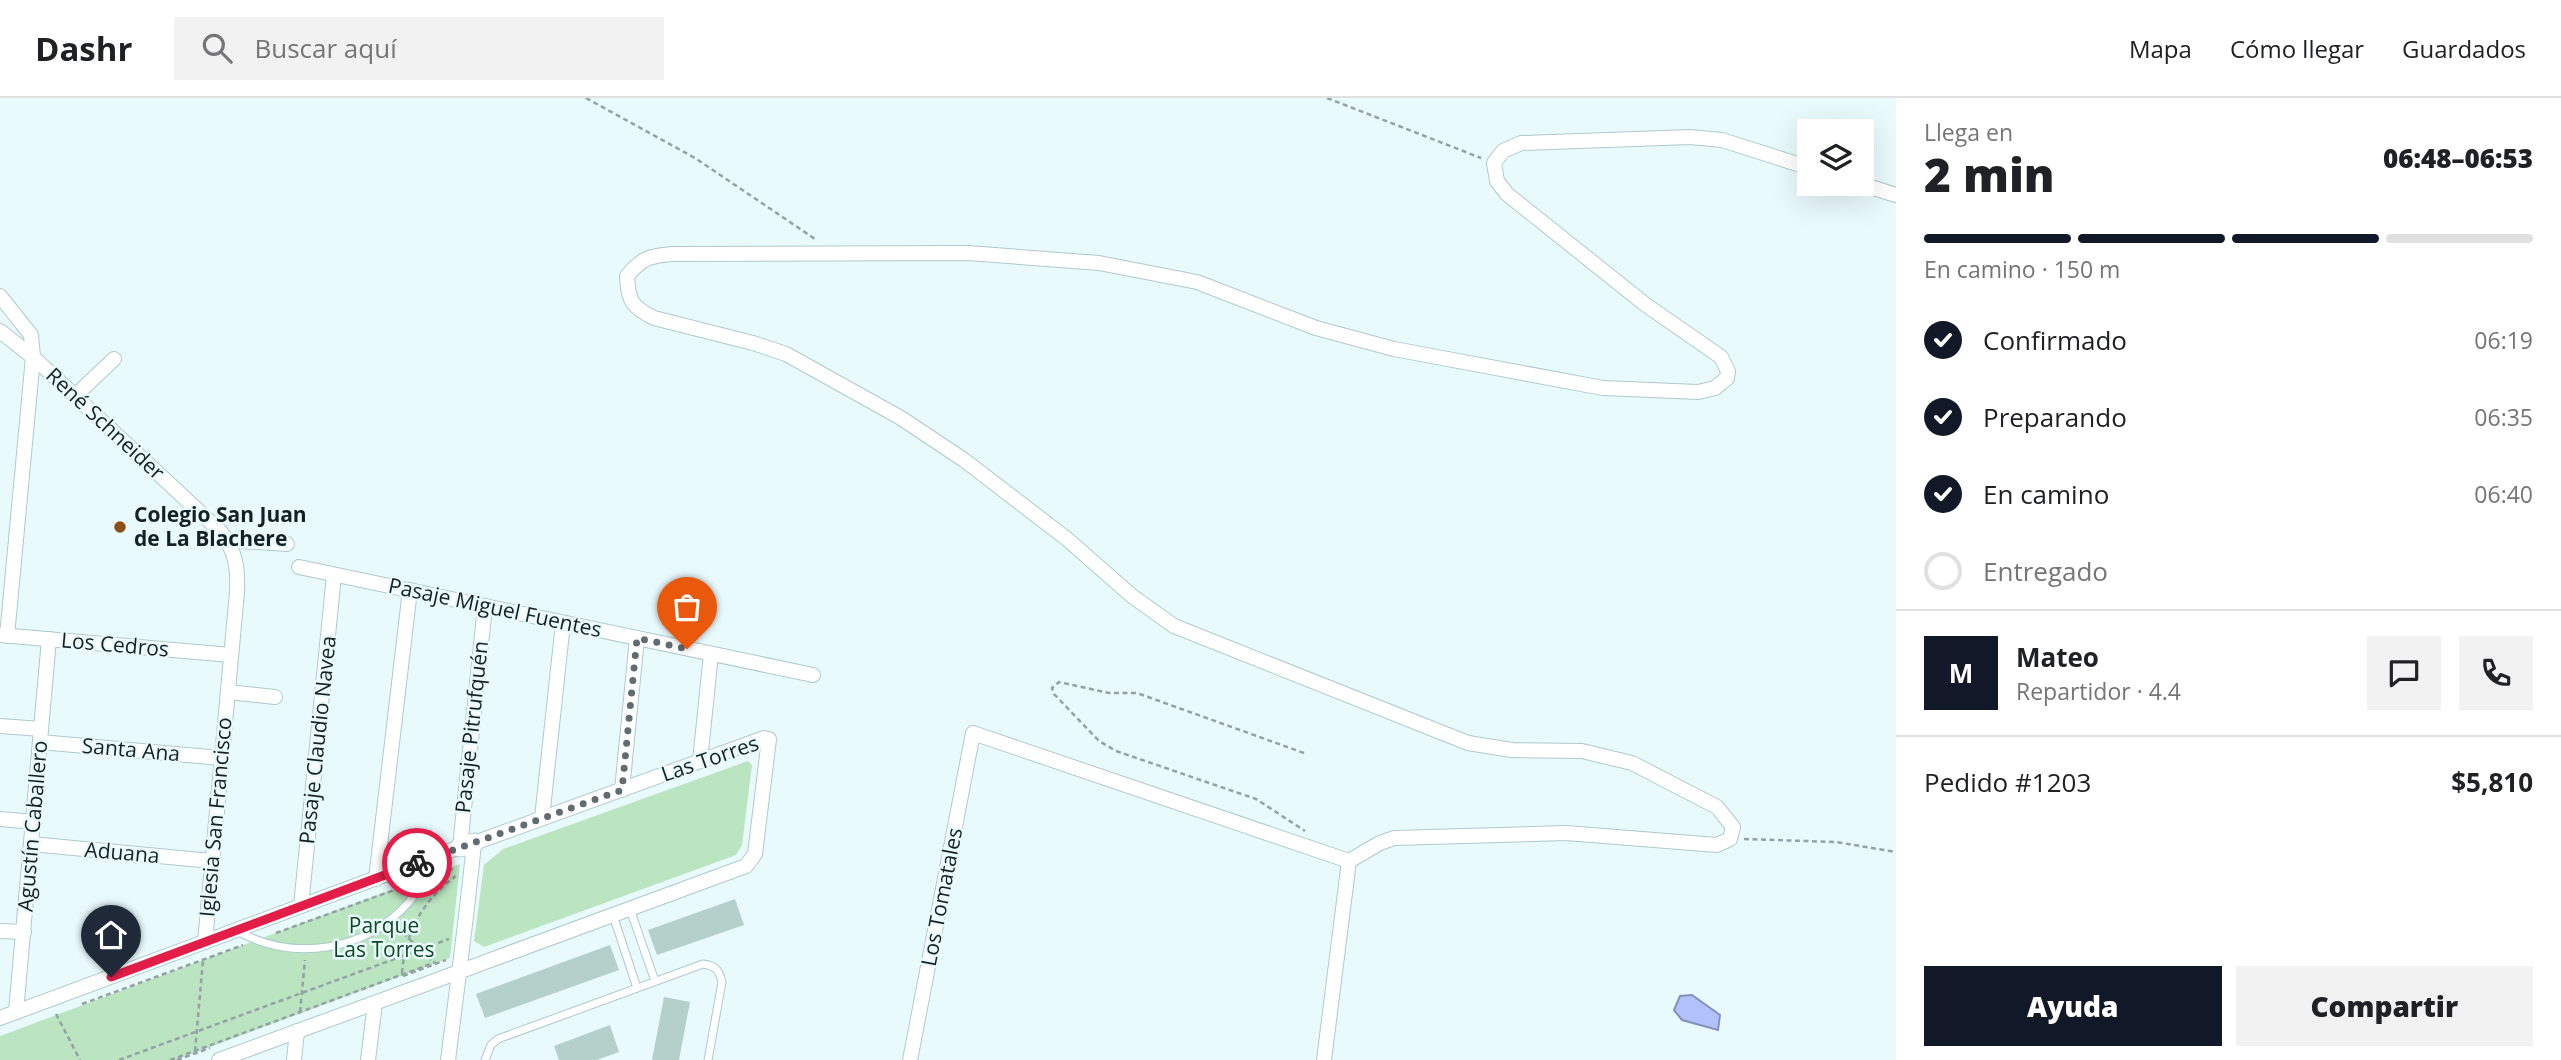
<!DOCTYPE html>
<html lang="es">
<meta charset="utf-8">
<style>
:root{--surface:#fff;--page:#f2f2f2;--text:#202124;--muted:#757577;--line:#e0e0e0;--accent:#111827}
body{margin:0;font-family:"Open Sans",sans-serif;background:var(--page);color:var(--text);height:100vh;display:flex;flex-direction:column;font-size:26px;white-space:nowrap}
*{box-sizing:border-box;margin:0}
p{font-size:23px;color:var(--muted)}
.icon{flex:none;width:38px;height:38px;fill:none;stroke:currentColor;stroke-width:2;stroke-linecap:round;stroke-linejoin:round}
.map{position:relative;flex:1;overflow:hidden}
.sheet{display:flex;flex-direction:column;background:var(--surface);width:665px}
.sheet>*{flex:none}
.tools{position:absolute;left:1797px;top:21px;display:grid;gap:14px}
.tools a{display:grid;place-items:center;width:77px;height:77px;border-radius:0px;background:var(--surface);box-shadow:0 7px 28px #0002;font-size:35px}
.pin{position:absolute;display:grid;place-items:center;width:60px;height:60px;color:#fff;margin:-72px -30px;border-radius:50% 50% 50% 0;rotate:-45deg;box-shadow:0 0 7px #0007}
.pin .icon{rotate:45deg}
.courier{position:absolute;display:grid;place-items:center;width:70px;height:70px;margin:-35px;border:5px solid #e11d48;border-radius:50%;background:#fff;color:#222;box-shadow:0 2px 9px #0007}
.overview em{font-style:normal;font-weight:800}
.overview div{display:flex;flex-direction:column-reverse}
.overview{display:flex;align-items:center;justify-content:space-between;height:119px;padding:0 28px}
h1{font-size:46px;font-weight:800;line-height:52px}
.bar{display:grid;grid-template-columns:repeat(4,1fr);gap:10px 7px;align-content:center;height:84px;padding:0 28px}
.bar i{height:9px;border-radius:5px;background:var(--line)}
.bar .on{background:var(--accent)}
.bar p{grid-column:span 4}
.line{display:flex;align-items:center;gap:18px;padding:0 28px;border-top:2px solid var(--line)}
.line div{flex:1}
.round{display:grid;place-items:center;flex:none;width:74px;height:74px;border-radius:0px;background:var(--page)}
ol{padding:0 28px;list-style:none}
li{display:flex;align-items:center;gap:21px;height:77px}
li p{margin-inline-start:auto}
li .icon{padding:7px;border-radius:50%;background:var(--accent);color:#fff;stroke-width:4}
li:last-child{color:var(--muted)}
li i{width:38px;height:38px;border:4px solid var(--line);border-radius:50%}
.action{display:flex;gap:14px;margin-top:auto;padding:14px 28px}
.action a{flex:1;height:80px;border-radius:0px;background:var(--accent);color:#fff;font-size:28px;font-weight:800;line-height:80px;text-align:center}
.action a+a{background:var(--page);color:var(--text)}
header{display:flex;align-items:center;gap:42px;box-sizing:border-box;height:98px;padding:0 35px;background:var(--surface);border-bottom:2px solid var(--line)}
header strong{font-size:33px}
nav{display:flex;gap:38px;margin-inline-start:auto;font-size:24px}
.search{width:490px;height:63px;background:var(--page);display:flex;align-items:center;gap:18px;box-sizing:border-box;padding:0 24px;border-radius:0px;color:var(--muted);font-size:26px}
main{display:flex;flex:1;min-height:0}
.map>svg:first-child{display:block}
.green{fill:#bbe5c1}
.water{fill:#b3c1fa;stroke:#8491ba;stroke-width:2}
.building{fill:#b5d0ca}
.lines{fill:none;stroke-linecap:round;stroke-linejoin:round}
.lane-casing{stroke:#aec9cf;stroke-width:9}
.street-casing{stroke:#aec9cf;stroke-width:16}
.secondary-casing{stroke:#aec9cf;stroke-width:21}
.path{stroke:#94a2a5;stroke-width:2.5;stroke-dasharray:5 3.5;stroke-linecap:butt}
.lane{stroke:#fff;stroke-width:7}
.street{stroke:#fff;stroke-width:14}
.secondary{stroke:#fff;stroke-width:19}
.done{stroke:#606c6f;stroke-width:7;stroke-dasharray:0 12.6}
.route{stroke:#e11d48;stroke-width:9}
.poi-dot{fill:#8e4e18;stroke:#e9fafd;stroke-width:2.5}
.labels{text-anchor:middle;stroke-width:5;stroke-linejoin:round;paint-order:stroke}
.street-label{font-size:21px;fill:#162023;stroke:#e9fafd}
.poi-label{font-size:21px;font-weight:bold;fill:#162023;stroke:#e9fafd;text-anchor:start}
.park-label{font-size:21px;fill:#104920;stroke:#e9fafd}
</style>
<header>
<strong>Dashr</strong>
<div class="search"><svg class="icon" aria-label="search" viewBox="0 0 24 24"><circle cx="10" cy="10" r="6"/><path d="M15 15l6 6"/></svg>Buscar aquí</div>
<nav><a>Mapa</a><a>Cómo llegar</a><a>Guardados</a></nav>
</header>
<main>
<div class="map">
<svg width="1896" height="962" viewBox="0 0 1896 962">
<rect width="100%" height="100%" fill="#e9fafd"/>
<g class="green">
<path d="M748,663L752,667L742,747L736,757L484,849L474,843L484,767L503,751Z"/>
<path d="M460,766L450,860L175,962H0V938Z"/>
</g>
<path class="water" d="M1692,897L1720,917L1718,932L1682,922L1674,912L1680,898Z"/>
<g class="building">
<path d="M735,801L744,827L657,857L648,832Z"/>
<path d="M610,847L619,872L485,920L476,896Z"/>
<path d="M664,899L690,904L679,962H652Z"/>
<path d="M610,927L619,954L597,962H559L554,948Z"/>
</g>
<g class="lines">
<g class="lane-casing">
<g id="lane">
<path d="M630,811L655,883"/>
<path d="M613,817L637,890"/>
<path d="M237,833C294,864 365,854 409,804C420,790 429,774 437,758"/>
<path d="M485,962L491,947L498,941L703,866C716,868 719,872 722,884L708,962"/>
</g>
</g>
<g class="street-casing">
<g id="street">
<path d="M1861,86L1896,97"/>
<path d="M0,198L31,237L33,259L7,538"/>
<path d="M0,233L33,259L220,433C236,452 238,471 237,494L205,844"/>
<path d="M75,298L114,261"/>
<path d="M227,442L287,446"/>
<path d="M299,469L813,577"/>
<path d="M0,537L231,557"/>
<path d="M228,594L275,599"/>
<path d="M0,628L41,631"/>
<path d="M40,644L221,660"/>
<path d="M700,663L711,556"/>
<path d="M622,692L637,540"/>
<path d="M542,720L563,525"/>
<path d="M0,721L34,724"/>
<path d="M31,746L212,763"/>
<path d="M1349,763L1380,745L1394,740L1566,735L1717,747L1730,741L1733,729L1717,709L1632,665L1582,653L1512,652L1468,645L1174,528L1132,498L1067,441L964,362L901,320L786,256L753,245L654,220C632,209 628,203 627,178C642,160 649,158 672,156L968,155L1099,165L1197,184L1316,230L1394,251L1603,290L1698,294L1715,290L1727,280L1728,273L1721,259L1646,207L1507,96L1497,83L1494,65L1503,53L1521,45L1690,39L1722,42L1810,70"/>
<path d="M376,781L410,492"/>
<path d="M301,808L334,477"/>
<path d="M0,833L24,834"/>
<path d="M16,914L49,541"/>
<path d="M0,920L460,749L485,508"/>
<path d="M219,962L437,882L488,863L746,768L755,756L769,641L764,640L474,745C467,817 457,890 448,962"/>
<path d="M294,962L297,933"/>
<path d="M368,962L375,905"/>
<path d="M910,962L973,635L1349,763"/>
<path d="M1324,962L1349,763"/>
</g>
</g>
<g class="secondary-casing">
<path id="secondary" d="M460,749L474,745"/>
</g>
<g class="path">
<path d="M586,0L695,60L815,141"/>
<path d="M1327,0L1481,60"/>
<path d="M1304,655L1137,595H1109L1059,584L1052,590L1054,596L1099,643L1116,653L1256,701L1305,733"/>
<path d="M1744,741L1836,744L1896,754"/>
<path d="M440,775L451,771L456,773"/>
<path d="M397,829L433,864"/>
<path d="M276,835L408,787"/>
<path d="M402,875C405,834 423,802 456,778"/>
<path d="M403,878L446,862"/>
<path d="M82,906L243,847"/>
<path d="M300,914L305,862"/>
<path d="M56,916L80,962"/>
<path d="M195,953L203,862"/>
<path d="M119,962L449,841"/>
<path d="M170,962L436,864"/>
<path d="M177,962L210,950"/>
</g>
<use href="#lane" class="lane"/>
<use href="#street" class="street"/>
<use href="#secondary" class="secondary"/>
</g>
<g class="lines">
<path class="done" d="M417,765L622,692L637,540L687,551"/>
<path class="route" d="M111,879L417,765"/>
</g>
<circle class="poi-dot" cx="120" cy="429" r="7"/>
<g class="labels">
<g class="street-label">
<text transform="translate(105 326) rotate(43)" y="7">René Schneider</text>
<text transform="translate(495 510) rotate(12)" y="7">Pasaje Miguel Fuentes</text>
<text transform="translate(115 547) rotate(5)" y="7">Los Cedros</text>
<text transform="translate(472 629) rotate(-84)" y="7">Pasaje Pitrufquén</text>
<text transform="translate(318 642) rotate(-84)" y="7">Pasaje Claudio Navea</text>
<text transform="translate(131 652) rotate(5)" y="7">Santa Ana</text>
<text transform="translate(710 661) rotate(-19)" y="7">Las Torres</text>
<text transform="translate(216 719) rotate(-85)" y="7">Iglesia San Francisco</text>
<text transform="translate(33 728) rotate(-85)" y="7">Agustín Caballero</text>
<text transform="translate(122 755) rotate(5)" y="7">Aduana</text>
<text transform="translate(942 799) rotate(-79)" y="7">Los Tomatales</text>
</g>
<g class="poi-label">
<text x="134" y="424">Colegio San Juan<tspan x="134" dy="24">de La Blachere</tspan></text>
</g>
<g class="park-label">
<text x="384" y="835">Parque<tspan x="384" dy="24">Las Torres</tspan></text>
</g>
</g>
</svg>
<div class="tools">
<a><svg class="icon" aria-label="layers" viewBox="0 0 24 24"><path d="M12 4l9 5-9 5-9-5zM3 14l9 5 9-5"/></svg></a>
</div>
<div class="pin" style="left:687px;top:551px;background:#ea580c"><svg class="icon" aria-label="bag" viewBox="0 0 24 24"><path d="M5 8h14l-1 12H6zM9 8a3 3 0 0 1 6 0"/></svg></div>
<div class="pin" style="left:111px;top:879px;background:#1f2937"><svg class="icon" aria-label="home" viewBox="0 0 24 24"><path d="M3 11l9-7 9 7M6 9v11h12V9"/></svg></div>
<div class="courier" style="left:417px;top:765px"><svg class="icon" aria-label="bike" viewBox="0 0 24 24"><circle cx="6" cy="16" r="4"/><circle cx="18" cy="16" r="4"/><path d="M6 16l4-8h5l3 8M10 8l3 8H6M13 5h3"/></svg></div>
</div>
<section class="sheet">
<div class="overview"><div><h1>2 min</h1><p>Llega en</p></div><em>06:48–06:53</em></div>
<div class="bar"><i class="on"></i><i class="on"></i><i class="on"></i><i></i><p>En camino · 150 m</p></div>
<ol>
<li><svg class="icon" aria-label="check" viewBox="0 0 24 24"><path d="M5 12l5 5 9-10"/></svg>Confirmado<p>06:19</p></li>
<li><svg class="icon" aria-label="check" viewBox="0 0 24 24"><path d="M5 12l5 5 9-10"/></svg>Preparando<p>06:35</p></li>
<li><svg class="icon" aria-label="check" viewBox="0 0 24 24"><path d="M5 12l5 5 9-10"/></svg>En camino<p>06:40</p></li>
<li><i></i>Entregado</li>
</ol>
<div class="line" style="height:126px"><b class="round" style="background:var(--accent);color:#fff">M</b><div><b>Mateo</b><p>Repartidor · 4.4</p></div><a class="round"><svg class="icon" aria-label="chat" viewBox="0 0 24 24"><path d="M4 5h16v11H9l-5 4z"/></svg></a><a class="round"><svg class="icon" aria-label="phone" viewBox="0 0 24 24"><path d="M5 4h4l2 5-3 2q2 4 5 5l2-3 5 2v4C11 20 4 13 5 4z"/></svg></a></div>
<div class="line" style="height:91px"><div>Pedido #1203</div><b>$5,810</b></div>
<div class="action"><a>Ayuda</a><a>Compartir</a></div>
</section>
</main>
